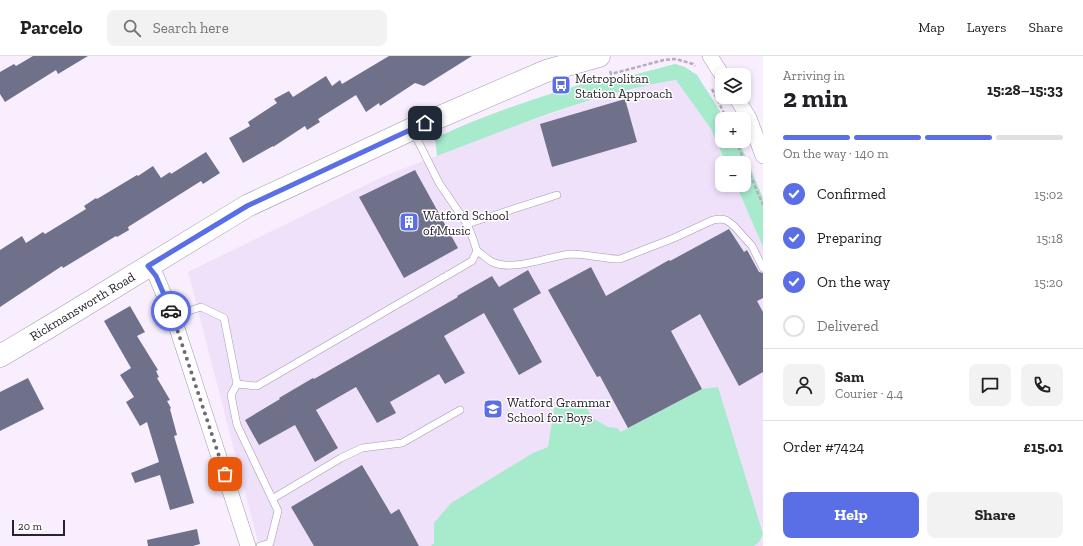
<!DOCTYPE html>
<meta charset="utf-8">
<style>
:root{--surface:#fff;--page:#f2f2f2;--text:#202124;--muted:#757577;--line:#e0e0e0;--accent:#5a6fe6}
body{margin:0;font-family:"Zilla Slab",serif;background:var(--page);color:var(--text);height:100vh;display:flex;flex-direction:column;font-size:15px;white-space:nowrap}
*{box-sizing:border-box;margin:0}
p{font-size:13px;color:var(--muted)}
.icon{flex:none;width:22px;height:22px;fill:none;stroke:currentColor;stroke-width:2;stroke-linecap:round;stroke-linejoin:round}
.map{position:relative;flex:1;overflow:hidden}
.sheet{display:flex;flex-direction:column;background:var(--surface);width:320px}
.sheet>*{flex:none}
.buttons{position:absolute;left:715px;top:12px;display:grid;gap:8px}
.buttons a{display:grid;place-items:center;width:36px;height:36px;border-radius:8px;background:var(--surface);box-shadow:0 2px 6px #0003;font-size:20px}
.scale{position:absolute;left:12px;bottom:10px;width:53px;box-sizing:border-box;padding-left:4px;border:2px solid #29232d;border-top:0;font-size:11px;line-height:14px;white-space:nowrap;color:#29232d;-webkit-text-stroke:3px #fff;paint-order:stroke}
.pin{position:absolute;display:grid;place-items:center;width:34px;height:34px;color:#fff;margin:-17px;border-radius:8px;box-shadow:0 2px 6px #0006}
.courier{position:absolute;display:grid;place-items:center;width:40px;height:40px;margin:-20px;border:3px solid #5a6fe6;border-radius:50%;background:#fff;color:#222;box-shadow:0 1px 5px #0007}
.head em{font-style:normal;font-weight:700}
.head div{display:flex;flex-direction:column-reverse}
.head{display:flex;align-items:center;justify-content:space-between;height:68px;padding:0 20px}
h1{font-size:26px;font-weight:700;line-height:30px}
.bar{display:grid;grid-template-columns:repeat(4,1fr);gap:6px 4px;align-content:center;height:48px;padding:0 20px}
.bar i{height:5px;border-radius:3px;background:var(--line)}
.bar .current{background:var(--accent)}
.bar p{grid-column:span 4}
.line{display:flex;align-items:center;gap:10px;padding:0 20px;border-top:1px solid var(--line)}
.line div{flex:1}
.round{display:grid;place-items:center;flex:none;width:42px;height:42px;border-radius:8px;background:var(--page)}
ol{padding:0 20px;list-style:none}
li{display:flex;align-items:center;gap:12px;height:44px}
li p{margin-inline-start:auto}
li .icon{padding:4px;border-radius:50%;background:var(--accent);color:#fff;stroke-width:4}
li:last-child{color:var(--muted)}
li i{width:22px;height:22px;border:2px solid var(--line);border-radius:50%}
.primary-button{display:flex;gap:8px;margin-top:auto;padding:8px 20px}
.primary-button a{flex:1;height:46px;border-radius:8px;background:var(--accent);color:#fff;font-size:16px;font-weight:700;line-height:46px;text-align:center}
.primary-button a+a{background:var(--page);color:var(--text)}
header{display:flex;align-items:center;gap:24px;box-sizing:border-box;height:56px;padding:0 20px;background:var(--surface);border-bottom:1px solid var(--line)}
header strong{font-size:19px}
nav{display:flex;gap:22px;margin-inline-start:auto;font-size:14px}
.search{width:280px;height:36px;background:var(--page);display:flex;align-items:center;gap:10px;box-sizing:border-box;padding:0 14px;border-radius:8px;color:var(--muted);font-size:15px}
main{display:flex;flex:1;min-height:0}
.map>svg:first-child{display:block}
.built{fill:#f0e1fb}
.green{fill:#a7eacc}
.building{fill:#6f718a}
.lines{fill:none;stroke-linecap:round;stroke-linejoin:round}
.service-casing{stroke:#a597af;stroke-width:8}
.minor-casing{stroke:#a597af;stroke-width:16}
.primary-casing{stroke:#a597af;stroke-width:23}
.path{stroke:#b6adbb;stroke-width:2.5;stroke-dasharray:4 2;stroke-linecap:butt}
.service{stroke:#fff;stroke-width:7}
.minor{stroke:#fff;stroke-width:15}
.primary{stroke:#fff;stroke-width:22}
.done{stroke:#716a76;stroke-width:4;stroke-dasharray:0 7.2}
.route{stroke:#5a6fe6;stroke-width:5}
.labels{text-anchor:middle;stroke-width:3;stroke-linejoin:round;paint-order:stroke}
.poi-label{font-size:13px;fill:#29232d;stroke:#fff;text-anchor:start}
.street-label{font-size:13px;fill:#29232d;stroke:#fff}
</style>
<header>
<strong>Parcelo</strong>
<div class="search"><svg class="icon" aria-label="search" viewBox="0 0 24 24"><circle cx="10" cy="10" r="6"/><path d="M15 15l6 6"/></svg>Search here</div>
<nav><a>Map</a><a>Layers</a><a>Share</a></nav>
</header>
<main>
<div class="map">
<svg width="763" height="490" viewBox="0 0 763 490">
<rect width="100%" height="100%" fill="#f8eefe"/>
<path class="built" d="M676,24L711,73L726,107H722V129H736L763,191V490H259L188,216L384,120L515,70L573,50L644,30Z"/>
<g class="green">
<path d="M675,8L685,11L697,19L725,63H722V85H739L763,142V191L736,129H744V107H726L711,73L676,24C594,37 515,70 437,100L435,82C492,55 552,37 612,19L614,24Z"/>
<path d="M718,331L763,478L759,486L754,490H431L434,487V467L451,447L533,397L548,391L554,352L582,346L587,352L592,362L608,371L617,372L621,376L702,333Z"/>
</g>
<g class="building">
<path d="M33,0H88L58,18L56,14L5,46L0,38V16L14,8L16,10Z"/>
<path d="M389,0H472L424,30L415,27L380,50L379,47L366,56L356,39L318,63L320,66L307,74L305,70L273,91V90L243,107L229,82L250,70L248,66L277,47L274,43L289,35L293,41L326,20L332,30L340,24L342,28Z"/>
<path d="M625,43L637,86L552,111L540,68Z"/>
<path d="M206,96L220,117L203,128L201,125L128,171L129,174L117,181L116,180L63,212L62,210L0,251V194L22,180L26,187L43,176L45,178L86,153L84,150L96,142L97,143L137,119L138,120L153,110L161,122L170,116L171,118Z"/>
<path d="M415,114L458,192L404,222L359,141Z"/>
<path d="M729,173L744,196L747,194L759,216L763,217V242L757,245L763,256V316L739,330L700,258L671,275L702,333L628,372L600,320L597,321L548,234L591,211L606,240L669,204L670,205Z"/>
<path d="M528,214L541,237L513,253L542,306L519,319L484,257L444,280L465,317L445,328L439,318L390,346L396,357L377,367L356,331L316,354L338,392L315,406L295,369L259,389L245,364L280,343L279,342L313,322L314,323L458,241L457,240L492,220L499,231Z"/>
<path d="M130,250L145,276L137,280L158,314L156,315L159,321L157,322L170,344L167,345L171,352L170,353L177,379L174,380L194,447L170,454L160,419L135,427L131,417L159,406L147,366L140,370L126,346L134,341L120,319L131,312L104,265Z"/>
<path d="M28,322L44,353L0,375V336Z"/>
<path d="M362,409L391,458L399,453L419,490H314L291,451Z"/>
<path d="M197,473L200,488L193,490H148L147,484Z"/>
</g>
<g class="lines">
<g class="service-casing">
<g id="service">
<path d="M413,75L439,127L467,168L557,139"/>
<path d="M477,195C482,198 487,203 492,206C514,216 548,200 571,198C588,198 603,203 620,203L674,182L713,164L720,163L726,164L734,170L752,190L763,212"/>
<path d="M173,260L201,251L224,262L237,328L257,330L472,205L477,195L472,180L467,168"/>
<path d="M237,328L231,339L237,369L278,455L270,487L260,490"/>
<path d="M272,443L341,402L362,392L402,387L460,354"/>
</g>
</g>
<g class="minor-casing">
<g id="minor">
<path d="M710,0L722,19"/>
<path d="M736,41L749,62L763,100"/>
<path d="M149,210L156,220L173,260L248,490"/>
</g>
</g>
<g class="primary-casing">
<path id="primary" d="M0,300L49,271L247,150L412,73L546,15L599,0"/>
</g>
<g class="path">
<path d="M610,15L611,18L664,4L676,3L693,8L695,10"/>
<path d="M712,33L727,63"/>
<path d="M736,85L763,149"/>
</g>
<use href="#service" class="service"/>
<use href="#minor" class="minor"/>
<use href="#primary" class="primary"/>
</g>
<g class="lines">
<path class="done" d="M171,255L225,418"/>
<path class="route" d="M171,255L156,220L148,210L247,150L425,67"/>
</g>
<defs>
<g id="bus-square" transform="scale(1)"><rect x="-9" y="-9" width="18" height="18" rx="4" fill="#5a6fe6" stroke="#fff"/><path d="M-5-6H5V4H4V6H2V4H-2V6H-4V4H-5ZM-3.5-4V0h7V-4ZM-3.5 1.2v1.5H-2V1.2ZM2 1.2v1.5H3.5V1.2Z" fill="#fff"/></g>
<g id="building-square" transform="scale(1)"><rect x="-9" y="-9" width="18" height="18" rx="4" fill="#5a6fe6" stroke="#fff"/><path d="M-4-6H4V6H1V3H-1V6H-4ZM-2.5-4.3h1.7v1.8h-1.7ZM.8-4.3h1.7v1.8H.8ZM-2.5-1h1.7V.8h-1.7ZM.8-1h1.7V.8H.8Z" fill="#fff"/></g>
<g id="school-square" transform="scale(1)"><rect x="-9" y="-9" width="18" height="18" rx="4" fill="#5a6fe6" stroke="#fff"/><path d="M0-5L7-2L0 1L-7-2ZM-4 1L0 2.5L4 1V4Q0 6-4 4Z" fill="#fff"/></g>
</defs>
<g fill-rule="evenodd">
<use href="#bus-square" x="561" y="29"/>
<use href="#building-square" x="409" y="166"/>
<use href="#school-square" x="493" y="353"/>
</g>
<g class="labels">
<g class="poi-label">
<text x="575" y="27">Metropolitan<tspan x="575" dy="15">Station Approach</tspan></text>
<text x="423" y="164">Watford School<tspan x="423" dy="15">of Music</tspan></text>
<text x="507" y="351">Watford Grammar<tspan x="507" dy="15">School for Boys</tspan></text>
</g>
<g class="street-label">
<text transform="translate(82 250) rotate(-31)" y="5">Rickmansworth Road</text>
</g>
</g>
</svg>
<div class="buttons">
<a><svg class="icon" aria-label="layers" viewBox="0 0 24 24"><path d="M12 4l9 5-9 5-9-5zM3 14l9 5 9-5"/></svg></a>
<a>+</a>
<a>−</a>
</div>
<div class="scale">20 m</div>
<div class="pin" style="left:225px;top:418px;background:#ea580c"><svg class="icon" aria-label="bag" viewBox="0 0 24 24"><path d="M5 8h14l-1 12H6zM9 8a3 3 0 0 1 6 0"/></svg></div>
<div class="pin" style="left:425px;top:67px;background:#1f2937"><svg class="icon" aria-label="home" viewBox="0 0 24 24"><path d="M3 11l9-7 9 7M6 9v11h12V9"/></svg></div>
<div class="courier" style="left:171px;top:255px"><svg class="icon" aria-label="car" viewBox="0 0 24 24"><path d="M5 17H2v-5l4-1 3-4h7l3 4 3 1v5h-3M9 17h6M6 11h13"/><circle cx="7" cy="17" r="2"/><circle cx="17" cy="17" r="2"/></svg></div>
</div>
<section class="sheet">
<div class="head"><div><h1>2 min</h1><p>Arriving in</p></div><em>15:28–15:33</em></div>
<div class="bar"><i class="current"></i><i class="current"></i><i class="current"></i><i></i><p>On the way · 140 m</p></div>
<ol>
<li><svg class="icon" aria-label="check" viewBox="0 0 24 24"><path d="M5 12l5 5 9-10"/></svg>Confirmed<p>15:02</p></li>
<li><svg class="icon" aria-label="check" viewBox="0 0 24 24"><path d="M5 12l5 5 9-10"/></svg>Preparing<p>15:18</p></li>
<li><svg class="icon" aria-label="check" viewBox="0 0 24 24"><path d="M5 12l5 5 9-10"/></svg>On the way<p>15:20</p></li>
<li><i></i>Delivered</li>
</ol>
<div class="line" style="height:72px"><a class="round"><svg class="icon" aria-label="person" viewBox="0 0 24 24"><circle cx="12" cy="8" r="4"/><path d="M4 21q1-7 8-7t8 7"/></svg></a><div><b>Sam</b><p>Courier · 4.4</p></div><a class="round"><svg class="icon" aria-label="chat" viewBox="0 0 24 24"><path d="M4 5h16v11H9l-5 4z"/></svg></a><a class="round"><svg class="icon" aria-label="phone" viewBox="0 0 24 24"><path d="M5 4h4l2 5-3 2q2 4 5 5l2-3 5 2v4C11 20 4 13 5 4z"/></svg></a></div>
<div class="line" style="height:52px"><div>Order #7424</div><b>£15.01</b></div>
<div class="primary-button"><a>Help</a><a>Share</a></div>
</section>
</main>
